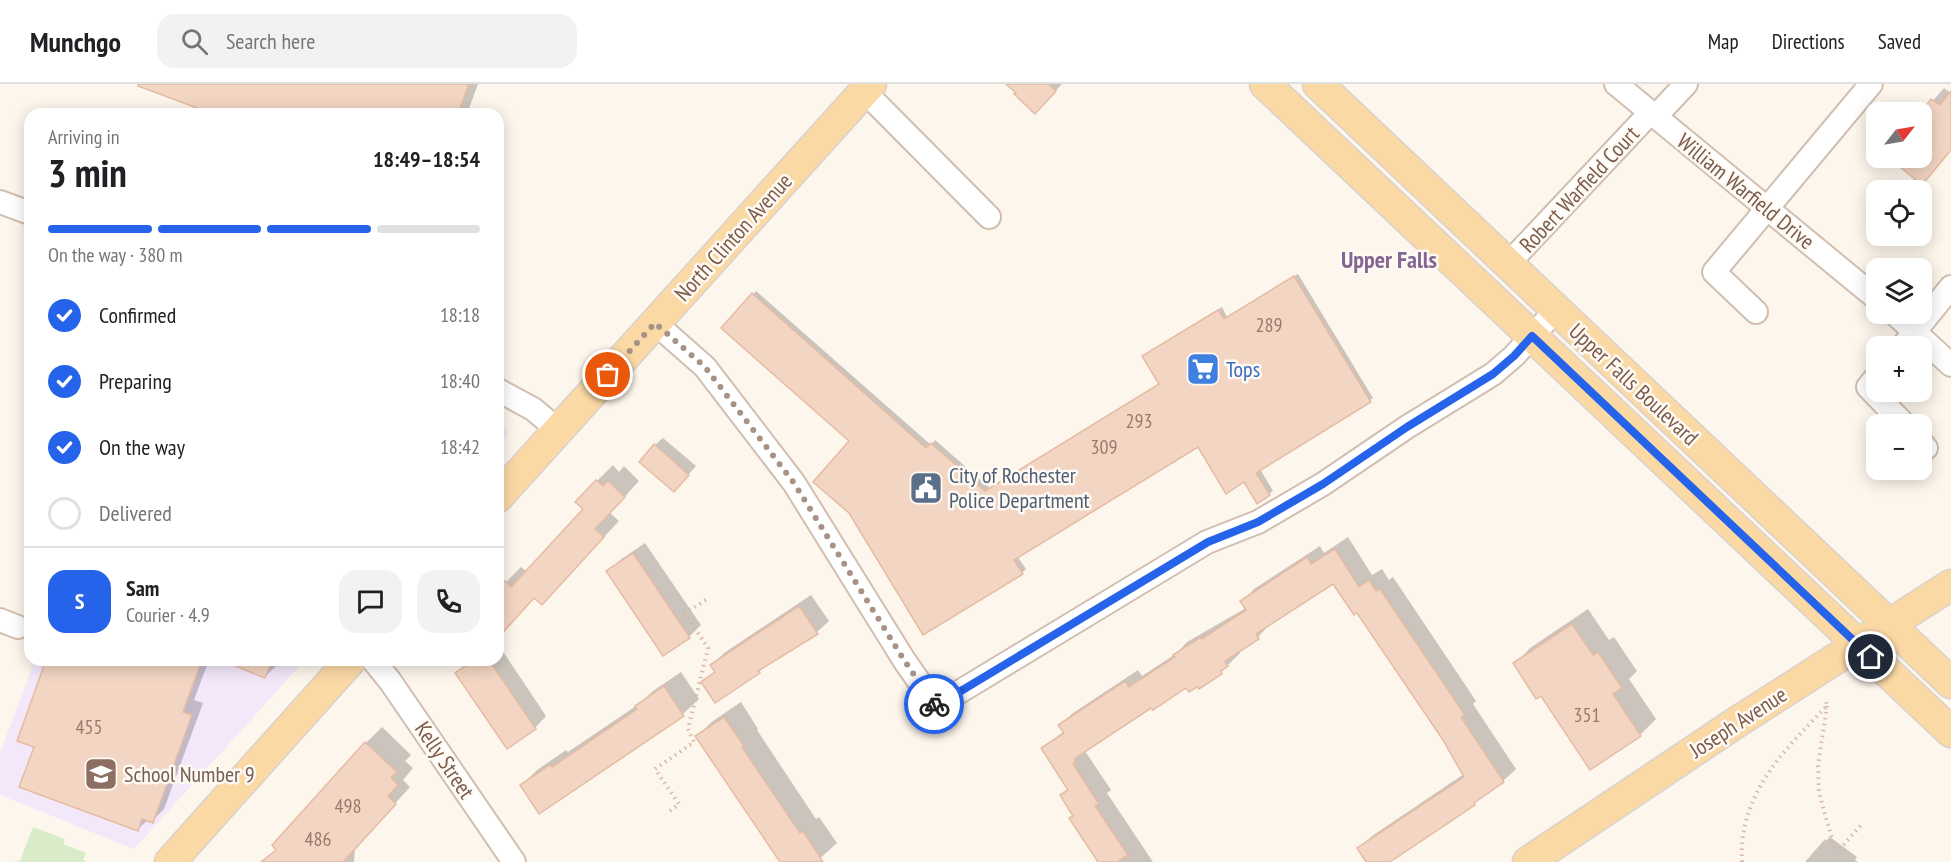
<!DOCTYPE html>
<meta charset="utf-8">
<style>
:root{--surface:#fff;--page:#f2f2f2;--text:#202124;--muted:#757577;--line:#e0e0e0;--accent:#2563eb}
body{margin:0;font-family:"PT Sans Narrow",sans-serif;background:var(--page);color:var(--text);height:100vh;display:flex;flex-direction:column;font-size:22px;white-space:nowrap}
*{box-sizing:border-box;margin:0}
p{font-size:20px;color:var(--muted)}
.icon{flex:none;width:33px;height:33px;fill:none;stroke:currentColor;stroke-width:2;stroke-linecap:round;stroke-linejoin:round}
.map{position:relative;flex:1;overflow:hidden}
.details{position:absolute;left:24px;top:24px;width:480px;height:558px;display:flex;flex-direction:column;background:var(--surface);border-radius:18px;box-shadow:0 3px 15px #0003}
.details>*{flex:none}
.needle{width:39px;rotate:59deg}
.buttons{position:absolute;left:1866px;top:18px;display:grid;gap:12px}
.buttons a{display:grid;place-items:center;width:66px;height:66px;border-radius:12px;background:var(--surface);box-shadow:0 3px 15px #0003;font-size:30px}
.pin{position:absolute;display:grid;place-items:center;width:51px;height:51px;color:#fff;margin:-26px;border:3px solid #fff;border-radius:50%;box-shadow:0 2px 6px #0007}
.courier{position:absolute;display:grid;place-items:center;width:60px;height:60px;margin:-30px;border:4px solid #2563eb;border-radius:50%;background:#fff;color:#222;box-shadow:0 2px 8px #0007}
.summary em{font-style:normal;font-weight:700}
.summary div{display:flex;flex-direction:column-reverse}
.summary{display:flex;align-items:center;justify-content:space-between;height:102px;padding:0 24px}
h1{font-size:39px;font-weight:700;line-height:45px}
.bar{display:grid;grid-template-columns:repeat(4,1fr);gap:9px 6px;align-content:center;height:72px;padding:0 24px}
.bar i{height:8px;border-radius:4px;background:var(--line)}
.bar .active{background:var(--accent)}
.bar p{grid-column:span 4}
.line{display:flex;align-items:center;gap:15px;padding:0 24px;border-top:2px solid var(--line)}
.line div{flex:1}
.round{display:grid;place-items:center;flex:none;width:63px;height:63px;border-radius:18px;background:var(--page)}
ol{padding:0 24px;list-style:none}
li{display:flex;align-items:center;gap:18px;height:66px}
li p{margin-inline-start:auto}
li .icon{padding:6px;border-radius:50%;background:var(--accent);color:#fff;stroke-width:4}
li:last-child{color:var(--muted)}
li i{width:33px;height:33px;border:3px solid var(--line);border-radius:50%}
header{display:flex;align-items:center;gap:36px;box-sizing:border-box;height:84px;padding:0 30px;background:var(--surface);border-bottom:2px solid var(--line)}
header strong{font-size:28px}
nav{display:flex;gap:33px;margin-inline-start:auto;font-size:21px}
.search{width:420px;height:54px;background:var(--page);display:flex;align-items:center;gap:15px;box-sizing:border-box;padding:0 21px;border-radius:18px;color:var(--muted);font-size:22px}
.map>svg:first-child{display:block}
.education{fill:#f3e8fa}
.green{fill:#d8ecc9}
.shadow{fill:#0003}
.building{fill:#f3d5c3;stroke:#e6bba3;stroke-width:1.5}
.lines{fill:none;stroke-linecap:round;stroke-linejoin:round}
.minor-casing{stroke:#d1beb0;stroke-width:26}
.major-casing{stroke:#dad1cd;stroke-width:33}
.path{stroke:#d9b8a5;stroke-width:4;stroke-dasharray:1.5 4.5;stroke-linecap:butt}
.minor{stroke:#fff;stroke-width:22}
.major{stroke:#fbd9a5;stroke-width:30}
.done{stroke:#a89285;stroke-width:6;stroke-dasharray:0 10.8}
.route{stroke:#2563eb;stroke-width:8}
.labels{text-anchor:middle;stroke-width:5;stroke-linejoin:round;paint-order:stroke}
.number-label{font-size:20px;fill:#987a6a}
.street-label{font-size:22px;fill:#7a5c4d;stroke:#fffaf3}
.shop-label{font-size:22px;fill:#366cbe;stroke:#fffaf3;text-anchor:start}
.service-label{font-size:22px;fill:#4e5e75;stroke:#fffaf3;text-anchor:start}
.education-label{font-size:22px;fill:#785e54;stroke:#fffaf3;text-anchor:start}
.neighbourhood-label{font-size:24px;font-weight:bold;fill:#846695;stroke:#fffaf3}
</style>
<header>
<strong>Munchgo</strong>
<div class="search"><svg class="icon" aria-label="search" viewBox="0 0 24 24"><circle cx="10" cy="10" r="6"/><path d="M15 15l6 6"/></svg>Search here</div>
<nav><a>Map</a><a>Directions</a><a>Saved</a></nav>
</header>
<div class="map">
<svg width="1951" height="778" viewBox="0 0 1951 778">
<rect width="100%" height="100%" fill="#fdf6ec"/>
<g class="education">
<path d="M498,338L504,341L508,350L498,362Z"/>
<path d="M35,576H305L134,765L0,711V669Z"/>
</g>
<path class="green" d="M33,743L65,755L63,760L86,769L83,776L87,778H15L20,777Z"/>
<g class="shadow">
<path d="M138,0H478L467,30H218Z"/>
<path d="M1008,0H1062L1047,16Z"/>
<path d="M1944,4L1951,9V66L1922,99L1893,75L1895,74H1922V39L1924,36L1922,33V29Z"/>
<path d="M1298,190L1373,314L1260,385L1273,407L1258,418L1244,396L1198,361L1017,472L1026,485L1022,489L851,357L723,244L756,207L931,361L935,356L990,404L1160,299L1147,269L1222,223L1227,233Z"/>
<path d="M663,354L696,382L681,399L655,361Z"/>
<path d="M613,381L619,388L624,382L639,397L610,429L619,437L557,503L535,513L498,539V506L521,483L527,488L585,425L597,397Z"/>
<path d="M1348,453L1372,491L1382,485L1389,496L1393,493L1476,617L1473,620L1516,685L1503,697L1483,711L1474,720L1388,778H1368L1359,765L1372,752L1464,690L1444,655L1358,526L1334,498L1270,540L1258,553L1238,566L1240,569L1221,588L1199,603L1187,602L1152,621L1085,667L1111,706L1107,709L1153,778H1100L1062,712L1069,704L1043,665L1064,647L1060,641L1073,629L1138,586L1142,592L1177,569L1187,558L1246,524L1242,518L1254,505L1320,462L1324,469Z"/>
<path d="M645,459L701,541L689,553L608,488L620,476Z"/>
<path d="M811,511L829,537L817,548L769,578L759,588L703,599L716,586L712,581L724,569Z"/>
<path d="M1588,525L1609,556L1614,553L1637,587L1629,595L1656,635L1640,651L1590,684L1541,610L1515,580L1530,564Z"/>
<path d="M498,560L546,632L535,644L457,589L471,576H498Z"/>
<path d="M48,576H209L194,616L203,619L164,725L152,737L148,736L138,745L36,662Z"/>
<path d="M222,576H279L277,581L265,593Z"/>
<path d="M681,588L699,615L683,630L539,728L522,701L537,686L566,666L568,668L639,620L653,607Z"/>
<path d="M741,618L758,645L757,646L816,735L819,733L837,759L816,778H782L697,652L713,637Z"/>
<path d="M382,643L411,671L405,677L413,684L403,696L410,703L355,764L354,778H269L277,765L366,659Z"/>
<path d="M1830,753L1857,773L1855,776L1858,778H1805L1825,755L1826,757Z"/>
</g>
<g class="building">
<path d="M138,0H469L458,30H213L138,2Z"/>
<path d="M1006,0H1048L1056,7L1035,30L1014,10L1016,9Z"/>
<path d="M1951,7V66L1922,101L1889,74H1922V27L1931,15L1940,21Z"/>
<path d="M1294,192L1371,318L1256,389L1270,411L1257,420L1244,398L1226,410L1198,363L1014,476L1023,490L923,551L849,429L813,398L849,357L721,244L752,209L926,364L931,359L985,407L1159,300L1142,272L1218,226L1224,235Z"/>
<path d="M654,360L689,391L674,408L639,378Z"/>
<path d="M596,396L603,402L608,397L625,413L595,445L604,453L542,521L534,514L498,554V491L511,503L583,425L575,418Z"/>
<path d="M1335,465L1359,503L1369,496L1376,507L1380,505L1465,631L1461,633L1504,698L1474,719L1475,721L1390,778H1366L1357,764L1464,693L1443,656L1357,529L1354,531L1333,500L1256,550L1259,555L1225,577L1228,582L1221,587L1222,590L1199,605L1197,603L1189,608L1186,604L1153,626L1151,624L1074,675L1076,678L1073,680L1099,720L1095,722L1128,771L1117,778H1098L1069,734L1073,732L1060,711L1068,706L1041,664L1064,649L1058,641L1125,597L1129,603L1175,573L1173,571L1201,553L1202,555L1246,526L1240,517L1307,473L1311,480Z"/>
<path d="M633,469L690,554L663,572L606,487Z"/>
<path d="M799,522L818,550L758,587L760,589L715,619L701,598L715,588L710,581Z"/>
<path d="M1572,540L1593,571L1598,568L1622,604L1613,610L1641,652L1590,686L1541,612L1536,615L1513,579Z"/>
<path d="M46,576H202L183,628L192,631L153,739L142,735L138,747L19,703L34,663L17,657Z"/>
<path d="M221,576H272L265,594Z"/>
<path d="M474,576H489L536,645L507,665L455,589Z"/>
<path d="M664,602L684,632L539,730L520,701L550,681L552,683L637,625L635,622Z"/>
<path d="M724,633L744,662L742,663L800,749L803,747L823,778H780L695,652Z"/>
<path d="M365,658L397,688L391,693L398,701L388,712L396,720L343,778H261L276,766L272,761Z"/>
</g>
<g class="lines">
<g class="minor-casing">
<g id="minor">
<path d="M1616,0L1876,214"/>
<path d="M864,7L989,133"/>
<path d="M1655,33L1686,0"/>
<path d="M0,118L30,129"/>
<path d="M1508,180L1650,29"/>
<path d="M1756,228L1714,188L1871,0"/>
<path d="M1895,230L1951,281"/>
<path d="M655,239L705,283L794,399L904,576L936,622L1207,458L1258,438L1323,400L1407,343L1493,290L1514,272L1556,226"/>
<path d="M1903,262L1951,203"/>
<path d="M1876,293L1868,303L1904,340"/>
<path d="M498,306L533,325L558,346"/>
<path d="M1922,359L1926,364"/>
<path d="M0,536L18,543"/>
<path d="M373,576L390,597L514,778"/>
</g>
</g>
<g class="major-casing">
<g id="major">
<path d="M1265,0L1951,648"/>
<path d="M1318,0L1951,599"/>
<path d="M498,413L871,0"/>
<path d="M170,778L351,576"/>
<path d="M1528,778L1737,638L1951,501"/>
</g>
</g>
<g class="path">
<path d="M1827,622L1818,681L1819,709L1834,762L1839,766L1862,740"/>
<path d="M670,727L679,720L655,685L694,658L688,645L708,564L685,529L709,514"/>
<path d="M1742,778C1738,711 1784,666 1827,622L1826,617"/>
</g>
<use href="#minor" class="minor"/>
<use href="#major" class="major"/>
</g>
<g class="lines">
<path class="done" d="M608,291L655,239L705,283L794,399L904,576L934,620"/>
<path class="route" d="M934,620L936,622L1208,458L1258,438L1323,400L1407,343L1493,290L1514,272L1532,252L1871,573"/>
</g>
<defs>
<g id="supermarket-square" transform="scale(1.725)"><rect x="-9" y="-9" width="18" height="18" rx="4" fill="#3f7fe0" stroke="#fffaf3"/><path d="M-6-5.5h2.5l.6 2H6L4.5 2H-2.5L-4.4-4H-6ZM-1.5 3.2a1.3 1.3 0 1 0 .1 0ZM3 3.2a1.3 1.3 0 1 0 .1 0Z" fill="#fff"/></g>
<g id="civic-square" transform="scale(1.725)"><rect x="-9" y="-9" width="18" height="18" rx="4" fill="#5c6f8a" stroke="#fffaf3"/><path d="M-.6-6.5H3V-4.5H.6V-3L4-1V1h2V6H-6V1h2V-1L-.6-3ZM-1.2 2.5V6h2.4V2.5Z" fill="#fff"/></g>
<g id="school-square" transform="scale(1.725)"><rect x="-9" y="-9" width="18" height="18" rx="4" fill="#8d6e63" stroke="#fffaf3"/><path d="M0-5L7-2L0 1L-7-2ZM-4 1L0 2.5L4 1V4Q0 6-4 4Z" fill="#fff"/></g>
</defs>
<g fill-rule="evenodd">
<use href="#supermarket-square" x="1203" y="285"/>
<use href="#civic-square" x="926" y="404"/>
<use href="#school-square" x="101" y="690"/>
</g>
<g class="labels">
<g class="number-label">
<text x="1269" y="248">289</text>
<text x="1139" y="344">293</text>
<text x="1104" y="370">309</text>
<text x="1587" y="638">351</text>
<text x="89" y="650">455</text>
<text x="348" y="729">498</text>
<text x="318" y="762">486</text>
</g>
<g class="street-label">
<text transform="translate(1579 105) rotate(-47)" y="8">Robert Warfield Court</text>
<text transform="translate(1746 107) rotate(39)" y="8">William Warfield Drive</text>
<text transform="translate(733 153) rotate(-48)" y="8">North Clinton Avenue</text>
<text transform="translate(1634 300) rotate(43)" y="8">Upper Falls Boulevard</text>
<text transform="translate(1738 638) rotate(-33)" y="8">Joseph Avenue</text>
<text transform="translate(445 676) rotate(56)" y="8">Kelly Street</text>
</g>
<g class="shop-label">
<text x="1226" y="293">Tops</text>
</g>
<g class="service-label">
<text x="949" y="399">City of Rochester<tspan x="949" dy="25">Police Department</tspan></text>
</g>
<g class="education-label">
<text x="124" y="698">School Number 9</text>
</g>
<g class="neighbourhood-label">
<text x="1389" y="184">Upper Falls</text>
</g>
</g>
</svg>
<div class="buttons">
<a><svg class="needle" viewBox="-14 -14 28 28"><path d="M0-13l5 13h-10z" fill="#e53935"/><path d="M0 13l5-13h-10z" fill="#757577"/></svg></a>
<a><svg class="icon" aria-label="locate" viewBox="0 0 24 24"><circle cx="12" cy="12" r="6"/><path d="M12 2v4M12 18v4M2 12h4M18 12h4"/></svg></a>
<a><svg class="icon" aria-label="layers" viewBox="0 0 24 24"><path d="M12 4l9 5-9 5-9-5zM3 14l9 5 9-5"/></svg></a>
<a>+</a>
<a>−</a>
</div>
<div class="pin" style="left:608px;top:291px;background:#ea580c"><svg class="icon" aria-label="bag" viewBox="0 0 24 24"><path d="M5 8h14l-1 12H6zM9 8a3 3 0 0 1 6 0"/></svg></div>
<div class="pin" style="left:1871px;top:573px;background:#1f2937"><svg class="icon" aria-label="home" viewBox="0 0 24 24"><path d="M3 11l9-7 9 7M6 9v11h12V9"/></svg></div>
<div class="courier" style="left:934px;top:620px"><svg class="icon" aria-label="bike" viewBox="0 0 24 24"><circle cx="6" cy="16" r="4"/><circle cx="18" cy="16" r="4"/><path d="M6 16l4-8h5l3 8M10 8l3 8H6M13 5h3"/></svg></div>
<section class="details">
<div class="summary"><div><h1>3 min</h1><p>Arriving in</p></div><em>18:49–18:54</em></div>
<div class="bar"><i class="active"></i><i class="active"></i><i class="active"></i><i></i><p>On the way · 380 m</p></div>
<ol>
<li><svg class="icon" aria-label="check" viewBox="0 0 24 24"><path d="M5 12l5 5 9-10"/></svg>Confirmed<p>18:18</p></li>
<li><svg class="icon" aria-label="check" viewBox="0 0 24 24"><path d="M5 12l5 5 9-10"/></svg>Preparing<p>18:40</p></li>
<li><svg class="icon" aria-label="check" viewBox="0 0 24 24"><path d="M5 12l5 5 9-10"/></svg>On the way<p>18:42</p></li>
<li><i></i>Delivered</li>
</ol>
<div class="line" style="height:108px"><b class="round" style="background:var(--accent);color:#fff">S</b><div><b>Sam</b><p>Courier · 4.9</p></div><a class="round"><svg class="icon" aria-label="chat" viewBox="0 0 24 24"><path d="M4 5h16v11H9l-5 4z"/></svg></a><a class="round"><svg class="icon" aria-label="phone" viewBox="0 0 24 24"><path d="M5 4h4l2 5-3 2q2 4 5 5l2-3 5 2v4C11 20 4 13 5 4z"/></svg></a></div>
</section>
</div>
